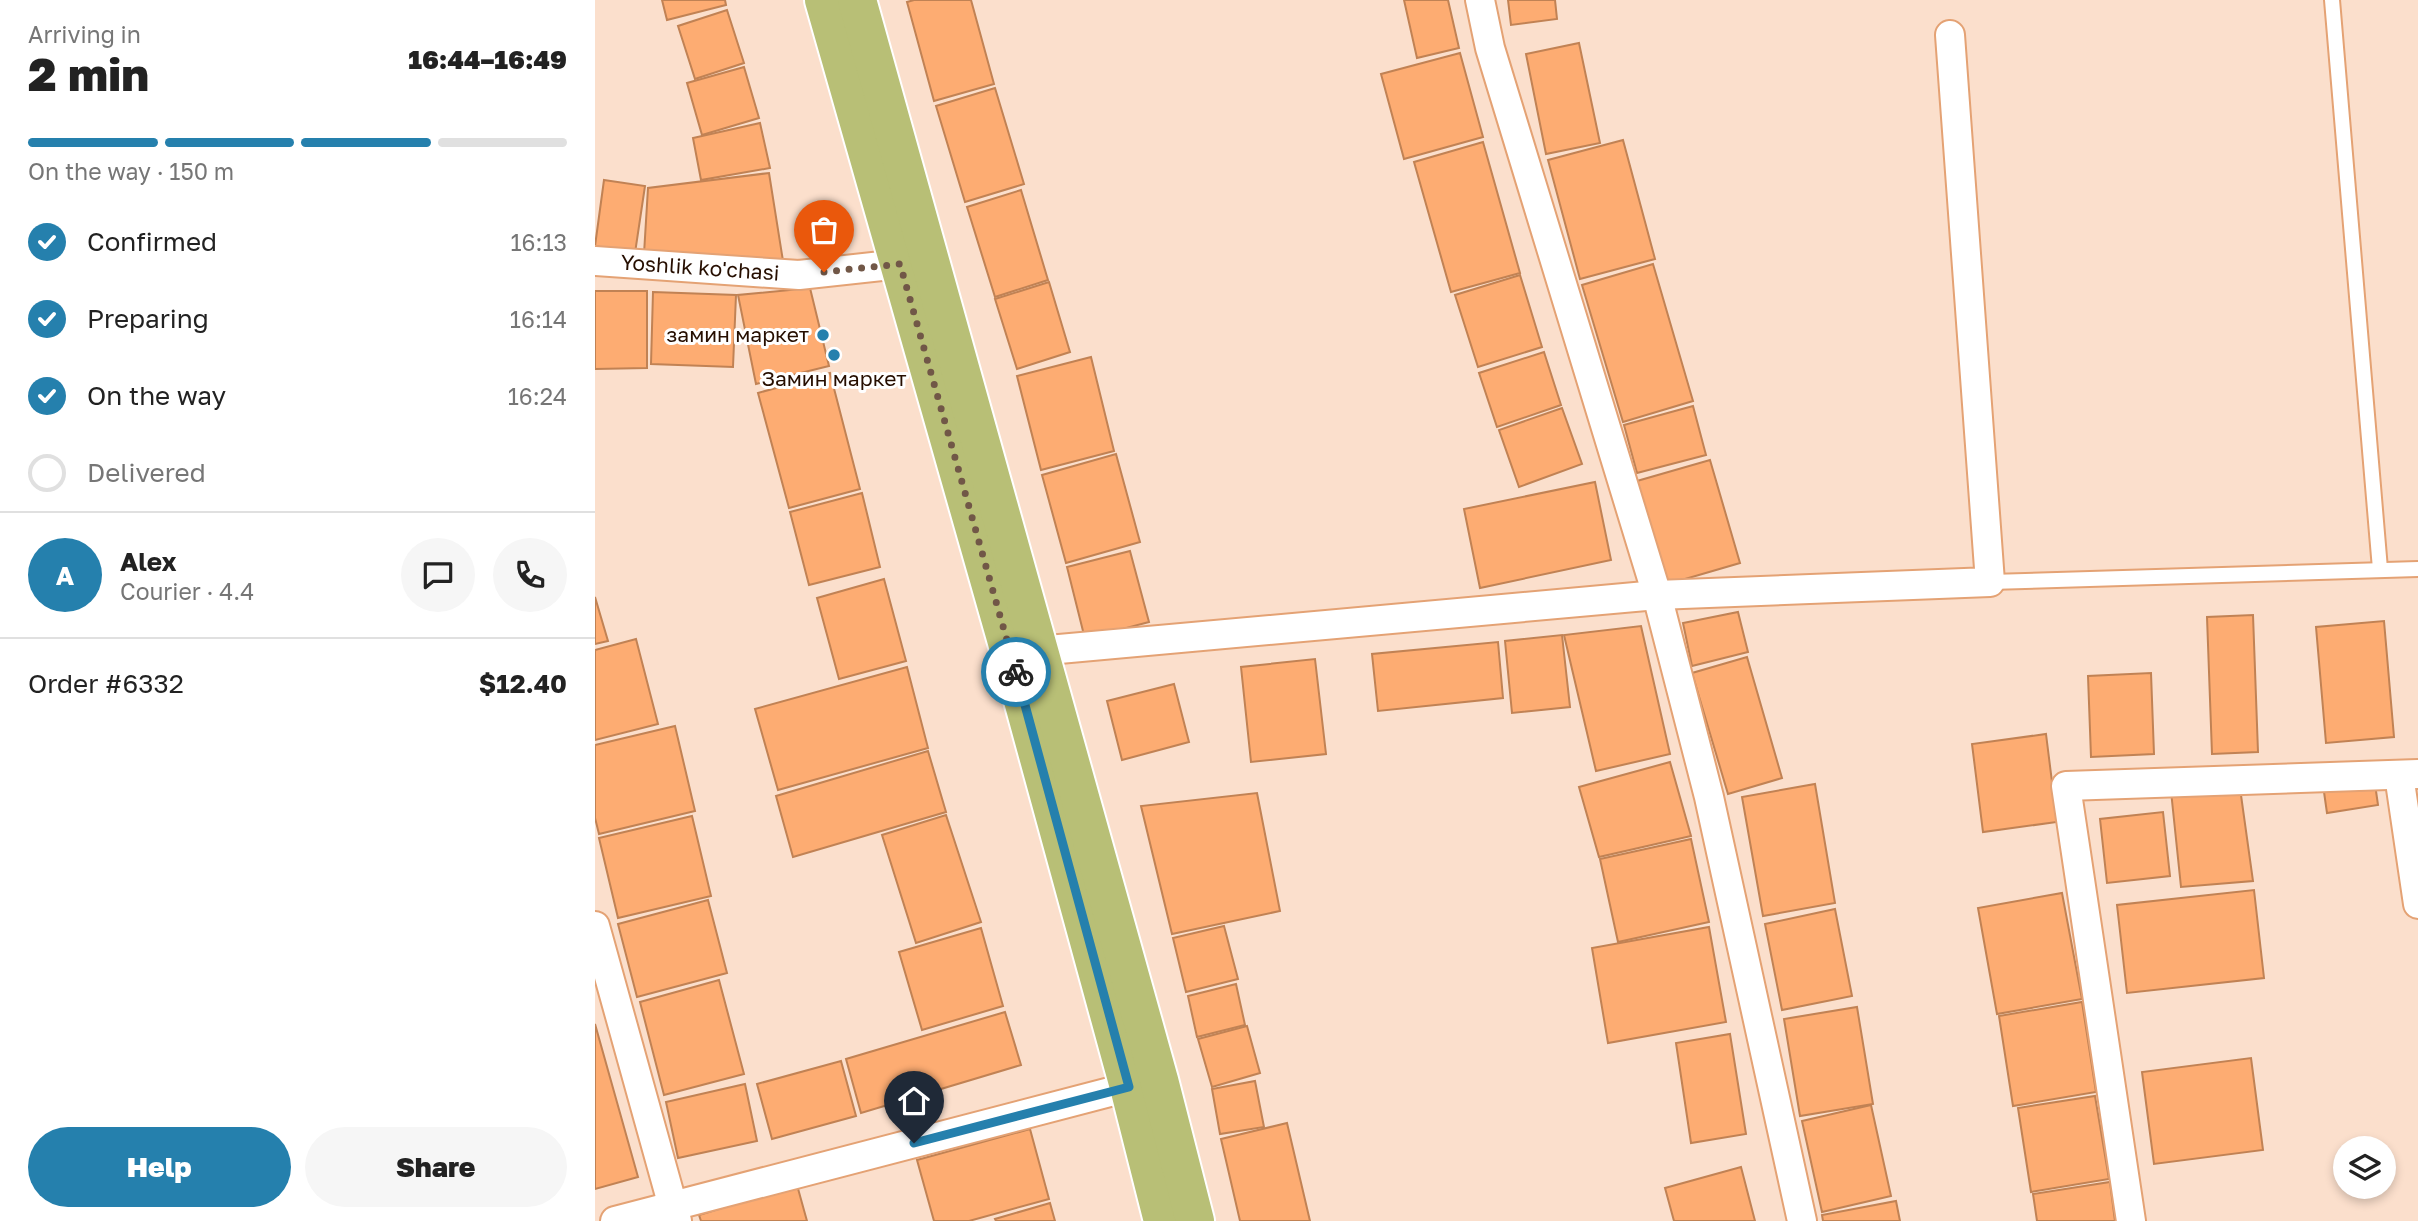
<!DOCTYPE html>
<meta charset="utf-8">
<style>
:root{--surface:#fff;--page:#f6f6f6;--text:#222;--muted:#767676;--line:#e0e0e0;--accent:#2580ad}
body{margin:0;font-family:"Golos Text",sans-serif;background:var(--page);color:var(--text);height:100vh;display:flex;flex-direction:column;font-size:26px;white-space:nowrap}
*{box-sizing:border-box;margin:0}
p{font-size:23px;color:var(--muted)}
.icon{flex:none;width:38px;height:38px;fill:none;stroke:currentColor;stroke-width:2;stroke-linecap:round;stroke-linejoin:round}
.map{position:relative;flex:1;overflow:hidden}
.side{display:flex;flex-direction:column;background:var(--surface);width:595px}
.side>*{flex:none}
.buttons{position:absolute;left:1738px;top:1136px;display:grid;gap:14px}
.buttons a{display:grid;place-items:center;width:63px;height:63px;border-radius:50%;background:var(--surface);box-shadow:0 4px 10px #0003;font-size:35px}
.pin{position:absolute;display:grid;place-items:center;width:60px;height:60px;color:#fff;margin:-72px -30px;border-radius:50% 50% 50% 0;rotate:-45deg;box-shadow:0 0 7px #0007}
.pin .icon{rotate:45deg}
.courier{position:absolute;display:grid;place-items:center;width:70px;height:70px;margin:-35px;border:5px solid #2580ad;border-radius:50%;background:#fff;color:#222;box-shadow:0 2px 9px #0007}
.overview em{font-style:normal;font-weight:800}
.overview div{display:flex;flex-direction:column-reverse}
.overview{display:flex;align-items:center;justify-content:space-between;height:119px;padding:0 28px}
h1{font-size:46px;font-weight:800;line-height:52px}
.bar{display:grid;grid-template-columns:repeat(4,1fr);gap:10px 7px;align-content:center;height:84px;padding:0 28px}
.bar i{height:9px;border-radius:5px;background:var(--line)}
.bar .selected{background:var(--accent)}
.bar p{grid-column:span 4}
.line{display:flex;align-items:center;gap:18px;padding:0 28px;border-top:2px solid var(--line)}
.line div{flex:1}
.round{display:grid;place-items:center;flex:none;width:74px;height:74px;border-radius:37px;background:var(--page)}
ol{padding:0 28px;list-style:none}
li{display:flex;align-items:center;gap:21px;height:77px}
li p{margin-inline-start:auto}
li .icon{padding:7px;border-radius:50%;background:var(--accent);color:#fff;stroke-width:4}
li:last-child{color:var(--muted)}
li i{width:38px;height:38px;border:4px solid var(--line);border-radius:50%}
.primary-button{display:flex;gap:14px;margin-top:auto;padding:14px 28px}
.primary-button a{flex:1;height:80px;border-radius:42px;background:var(--accent);color:#fff;font-size:28px;font-weight:800;line-height:80px;text-align:center}
.primary-button a+a{background:var(--page);color:var(--text)}
main{display:flex;flex:1;min-height:0}
.map>svg:first-child{display:block}
.building{fill:#fdac72;stroke:#c18254;stroke-width:2}
.lines{fill:none;stroke-linecap:round;stroke-linejoin:round}
.service-casing{stroke:#e4a274;stroke-width:18}
.minor-casing{stroke:#e4a274;stroke-width:32}
.primary-casing{stroke:#fff;stroke-width:42}
.service{stroke:#fff;stroke-width:14}
.minor{stroke:#fff;stroke-width:28}
.primary{stroke:#b8bf76;stroke-width:38}
.done{stroke:#715747;stroke-width:7;stroke-dasharray:0 12.6}
.route{stroke:#2580ad;stroke-width:9}
.poi-dot{fill:#2580ad;stroke:#fff;stroke-width:2.5}
.labels{text-anchor:middle;stroke-width:6;stroke-linejoin:round;paint-order:stroke}
.street-label{font-size:21px;fill:#260e00;stroke:#fff}
.poi-label{font-size:21px;fill:#260e00;stroke:#fff;text-anchor:end}
</style>
<main>
<section class="side">
<div class="overview"><div><h1>2 min</h1><p>Arriving in</p></div><em>16:44–16:49</em></div>
<div class="bar"><i class="selected"></i><i class="selected"></i><i class="selected"></i><i></i><p>On the way · 150 m</p></div>
<ol>
<li><svg class="icon" aria-label="check" viewBox="0 0 24 24"><path d="M5 12l5 5 9-10"/></svg>Confirmed<p>16:13</p></li>
<li><svg class="icon" aria-label="check" viewBox="0 0 24 24"><path d="M5 12l5 5 9-10"/></svg>Preparing<p>16:14</p></li>
<li><svg class="icon" aria-label="check" viewBox="0 0 24 24"><path d="M5 12l5 5 9-10"/></svg>On the way<p>16:24</p></li>
<li><i></i>Delivered</li>
</ol>
<div class="line" style="height:126px"><b class="round" style="background:var(--accent);color:#fff">A</b><div><b>Alex</b><p>Courier · 4.4</p></div><a class="round"><svg class="icon" aria-label="chat" viewBox="0 0 24 24"><path d="M4 5h16v11H9l-5 4z"/></svg></a><a class="round"><svg class="icon" aria-label="phone" viewBox="0 0 24 24"><path d="M5 4h4l2 5-3 2q2 4 5 5l2-3 5 2v4C11 20 4 13 5 4z"/></svg></a></div>
<div class="line" style="height:91px"><div>Order #6332</div><b>$12.40</b></div>
<div class="primary-button"><a>Help</a><a>Share</a></div>
</section>
<div class="map">
<svg width="1823" height="1221" viewBox="0 0 1823 1221">
<rect width="100%" height="100%" fill="#fbdfcc"/>
<g class="building">
<path d="M67,0H130L131,5L72,20Z"/>
<path d="M319,0H376L399,84L339,101L312,2Z"/>
<path d="M809,0H853L864,48L822,58Z"/>
<path d="M913,0H960L962,19L916,25Z"/>
<path d="M132,10L149,63L100,79L83,26Z"/>
<path d="M984,43L1005,143L951,154L931,54Z"/>
<path d="M865,53L888,137L809,159L786,74Z"/>
<path d="M149,67L164,118L107,135L92,83Z"/>
<path d="M400,88L429,184L370,202L341,106Z"/>
<path d="M165,123L175,168L106,180L98,138Z"/>
<path d="M1028,140L1060,259L985,279L953,160Z"/>
<path d="M888,142L925,273L856,292L819,162Z"/>
<path d="M174,173L188,261L49,254L53,188Z"/>
<path d="M9,180L50,186L40,253L0,246Z"/>
<path d="M426,190L453,280L400,297L372,207Z"/>
<path d="M1058,264L1098,401L1028,422L987,285Z"/>
<path d="M925,275L947,347L883,367L860,295Z"/>
<path d="M454,282L475,352L422,369L400,299Z"/>
<path d="M215,288L234,366L161,384L143,295Z"/>
<path d="M0,291H52V368L0,369Z"/>
<path d="M58,292L141,295L138,367L56,364Z"/>
<path d="M949,352L966,405L902,427L884,373Z"/>
<path d="M496,357L519,451L446,470L422,376Z"/>
<path d="M235,373L265,489L194,508L163,393Z"/>
<path d="M1098,406L1111,455L1042,473L1029,425Z"/>
<path d="M967,408L987,464L924,487L904,430Z"/>
<path d="M521,454L545,542L471,563L447,475Z"/>
<path d="M1115,460L1145,563L1073,584L1042,481Z"/>
<path d="M1000,482L1016,560L885,588L869,509Z"/>
<path d="M267,493L285,567L214,585L195,512Z"/>
<path d="M535,551L554,622L490,639L472,567Z"/>
<path d="M289,579L311,661L244,679L222,598Z"/>
<path d="M0,597L13,641L0,644Z"/>
<path d="M1143,612L1153,652L1097,666L1088,623Z"/>
<path d="M1658,615L1663,752L1617,754L1612,617Z"/>
<path d="M1789,621L1799,737L1731,743L1721,627Z"/>
<path d="M1046,626L1075,754L1001,771L969,635Z"/>
<path d="M967,635L975,707L917,713L910,641Z"/>
<path d="M41,639L63,724L0,740V650Z"/>
<path d="M903,642L908,698L783,711L777,654Z"/>
<path d="M1152,657L1187,778L1133,794L1097,673Z"/>
<path d="M720,659L731,754L656,762L646,667Z"/>
<path d="M312,667L333,748L183,790L160,709Z"/>
<path d="M1556,673L1559,754L1496,757L1493,676Z"/>
<path d="M579,684L594,742L527,760L512,701Z"/>
<path d="M80,726L100,811L4,834L0,818V745Z"/>
<path d="M1451,734L1462,822L1388,832L1377,744Z"/>
<path d="M333,751L351,812L198,857L181,796Z"/>
<path d="M1075,762L1096,836L1004,857L984,787Z"/>
<path d="M1779,777L1783,805L1732,813L1728,785Z"/>
<path d="M1220,784L1240,903L1168,916L1147,797Z"/>
<path d="M1645,788L1658,881L1586,887L1576,791Z"/>
<path d="M662,793L685,911L577,934L546,806Z"/>
<path d="M1568,812L1575,876L1512,883L1505,819Z"/>
<path d="M351,815L386,922L321,943L287,835Z"/>
<path d="M97,816L116,896L23,918L4,838Z"/>
<path d="M1096,839L1114,922L1023,942L1005,859Z"/>
<path d="M1659,890L1669,978L1532,993L1522,905Z"/>
<path d="M1467,893L1487,999L1402,1014L1383,908Z"/>
<path d="M113,900L132,973L42,997L23,924Z"/>
<path d="M1240,909L1257,996L1187,1010L1170,924Z"/>
<path d="M629,926L643,979L591,992L578,938Z"/>
<path d="M1114,927L1131,1022L1013,1043L997,948Z"/>
<path d="M386,928L408,1006L327,1030L304,952Z"/>
<path d="M124,980L149,1074L69,1095L45,1002Z"/>
<path d="M641,984L650,1025L602,1037L593,996Z"/>
<path d="M1487,1002L1501,1092L1418,1106L1404,1016Z"/>
<path d="M1262,1007L1278,1104L1205,1116L1189,1019Z"/>
<path d="M410,1012L426,1065L266,1113L251,1059Z"/>
<path d="M0,1024L43,1177L0,1189Z"/>
<path d="M652,1026L665,1073L617,1087L603,1039Z"/>
<path d="M1135,1034L1151,1134L1096,1143L1081,1043Z"/>
<path d="M1656,1058L1668,1150L1559,1164L1547,1072Z"/>
<path d="M246,1061L261,1116L177,1139L162,1084Z"/>
<path d="M660,1081L669,1127L625,1134L617,1089Z"/>
<path d="M150,1084L162,1141L83,1158L71,1102Z"/>
<path d="M1500,1096L1514,1179L1436,1192L1423,1108Z"/>
<path d="M1276,1105L1296,1196L1227,1212L1207,1121Z"/>
<path d="M692,1123L715,1221H645L626,1139Z"/>
<path d="M435,1129L454,1199L374,1221H339L322,1160Z"/>
<path d="M1146,1167L1160,1221H1079L1070,1188Z"/>
<path d="M1515,1182L1520,1221H1442L1438,1194Z"/>
<path d="M202,1185L212,1221H106L104,1215Z"/>
<path d="M1301,1201L1305,1221H1228L1227,1215Z"/>
<path d="M455,1203L460,1221H401L400,1219Z"/>
</g>
<g class="lines">
<g class="service-casing">
<g id="service">
<path d="M1737,0L1785,569"/>
<path d="M1395,582L1823,569"/>
</g>
</g>
<g class="minor-casing">
<g id="minor">
<path d="M885,0L895,48L1062,595L1114,797L1207,1221"/>
<path d="M0,261L204,275L305,264L321,259"/>
<path d="M442,651L1062,595L1395,582L1355,35"/>
<path d="M1804,775L1823,904"/>
<path d="M0,926L82,1221"/>
<path d="M20,1221L534,1087"/>
<path d="M1536,1221L1471,786L1823,774"/>
</g>
</g>
<g class="primary-casing">
<g id="primary">
<path d="M229,0L414,649L534,1087L568,1221"/>
<path d="M262,0L564,1080L600,1221"/>
</g>
</g>
<use href="#service" class="service"/>
<use href="#minor" class="minor"/>
<use href="#primary" class="primary"/>
</g>
<g class="lines">
<path class="done" d="M229,272L305,264L421,672"/>
<path class="route" d="M319,1143L534,1087L421,672"/>
</g>
<g class="poi-dot">
<circle cx="228" cy="335" r="7"/>
<circle cx="239" cy="355" r="7"/>
</g>
<g class="labels">
<g class="street-label">
<text transform="translate(105 268) rotate(4)" y="7">Yoshlik ko'chasi</text>
</g>
<g class="poi-label">
<text x="214" y="342">замин маркет</text>
<text x="239" y="386" text-anchor="middle">Замин маркет</text>
</g>
</g>
</svg>
<div class="buttons">
<a><svg class="icon" aria-label="layers" viewBox="0 0 24 24"><path d="M12 4l9 5-9 5-9-5zM3 14l9 5 9-5"/></svg></a>
</div>
<div class="pin" style="left:229px;top:272px;background:#ea580c"><svg class="icon" aria-label="bag" viewBox="0 0 24 24"><path d="M5 8h14l-1 12H6zM9 8a3 3 0 0 1 6 0"/></svg></div>
<div class="pin" style="left:319px;top:1143px;background:#1f2937"><svg class="icon" aria-label="home" viewBox="0 0 24 24"><path d="M3 11l9-7 9 7M6 9v11h12V9"/></svg></div>
<div class="courier" style="left:421px;top:672px"><svg class="icon" aria-label="bike" viewBox="0 0 24 24"><circle cx="6" cy="16" r="4"/><circle cx="18" cy="16" r="4"/><path d="M6 16l4-8h5l3 8M10 8l3 8H6M13 5h3"/></svg></div>
</div>
</main>
